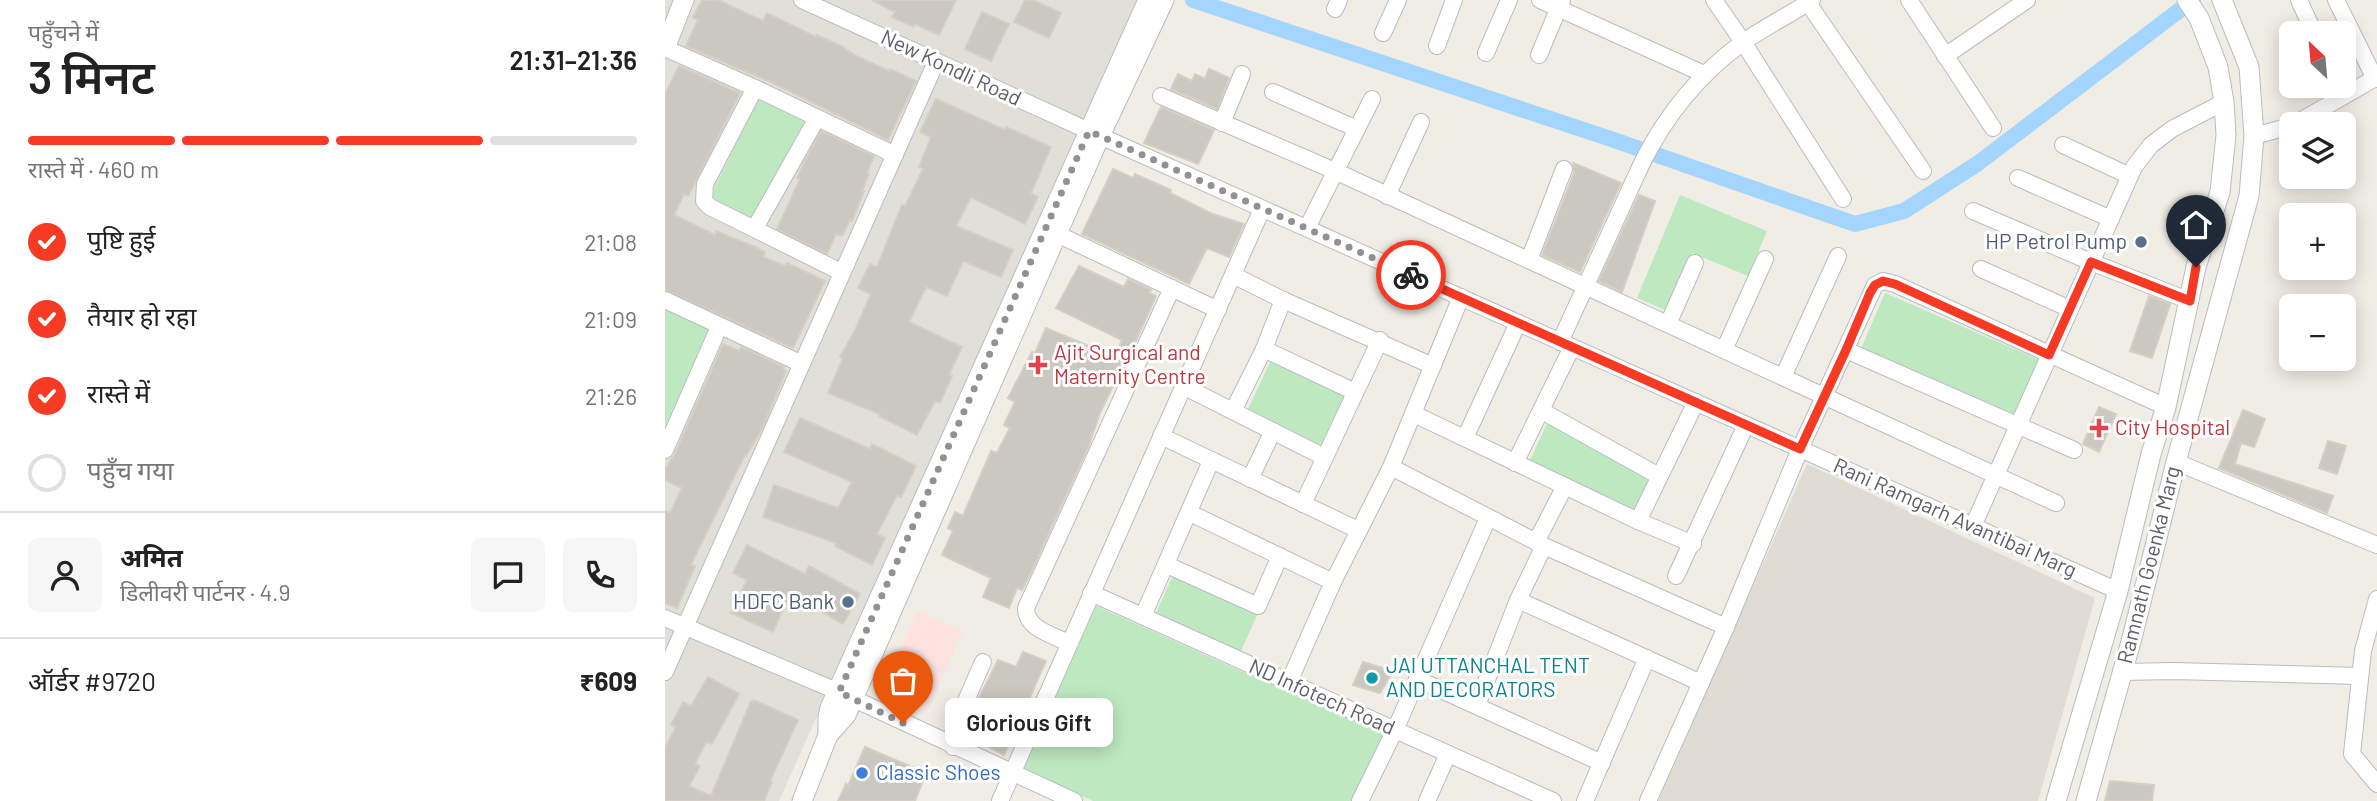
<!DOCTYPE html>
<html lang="hi">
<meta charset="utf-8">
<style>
:root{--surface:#fff;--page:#f6f6f6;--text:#222;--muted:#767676;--line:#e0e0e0;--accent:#f63a24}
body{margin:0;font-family:Barlow,"Noto Sans Devanagari",sans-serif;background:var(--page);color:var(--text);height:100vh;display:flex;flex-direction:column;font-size:26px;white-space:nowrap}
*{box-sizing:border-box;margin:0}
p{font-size:23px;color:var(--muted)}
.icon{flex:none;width:38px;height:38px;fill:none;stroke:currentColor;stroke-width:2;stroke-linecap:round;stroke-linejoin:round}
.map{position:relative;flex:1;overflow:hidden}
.sheet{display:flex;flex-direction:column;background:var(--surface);width:665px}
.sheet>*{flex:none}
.needle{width:46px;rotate:334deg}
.buttons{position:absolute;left:1614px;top:21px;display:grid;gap:14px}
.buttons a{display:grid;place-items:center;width:77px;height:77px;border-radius:10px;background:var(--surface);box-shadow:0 4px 18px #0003;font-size:35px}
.pin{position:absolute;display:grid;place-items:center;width:60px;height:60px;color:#fff;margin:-72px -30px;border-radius:50% 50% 50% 0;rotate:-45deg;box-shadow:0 0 7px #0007}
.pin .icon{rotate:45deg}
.courier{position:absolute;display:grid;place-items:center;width:70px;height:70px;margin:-35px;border:5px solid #f63a24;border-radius:50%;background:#fff;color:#222;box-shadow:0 2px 9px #0007}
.bubble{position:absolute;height:49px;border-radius:10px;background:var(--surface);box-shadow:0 4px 18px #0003;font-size:23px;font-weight:600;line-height:49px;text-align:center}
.head em{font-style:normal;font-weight:600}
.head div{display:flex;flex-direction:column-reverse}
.head{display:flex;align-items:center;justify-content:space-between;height:119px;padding:0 28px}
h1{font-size:46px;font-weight:600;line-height:52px}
.bar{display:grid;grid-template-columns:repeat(4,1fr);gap:10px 7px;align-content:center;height:84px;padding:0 28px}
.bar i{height:9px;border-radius:5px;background:var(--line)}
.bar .active{background:var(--accent)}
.bar p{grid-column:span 4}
.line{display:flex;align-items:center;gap:18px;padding:0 28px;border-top:2px solid var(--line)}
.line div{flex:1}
.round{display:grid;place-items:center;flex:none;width:74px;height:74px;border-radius:10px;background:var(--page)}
ol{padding:0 28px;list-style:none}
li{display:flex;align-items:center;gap:21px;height:77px}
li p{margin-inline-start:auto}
li .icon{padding:7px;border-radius:50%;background:var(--accent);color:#fff;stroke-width:4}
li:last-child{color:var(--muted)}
li i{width:38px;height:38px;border:4px solid var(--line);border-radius:50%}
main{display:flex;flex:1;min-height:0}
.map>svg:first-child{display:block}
.industrial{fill:#e0dfd8}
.education{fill:#e0dcd3}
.medical{fill:#fde3df}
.green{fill:#bee9c0}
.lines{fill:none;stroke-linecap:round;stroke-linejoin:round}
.canal{stroke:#a4d5ff;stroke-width:16}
.building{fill:#cbc8c1;stroke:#d5cfc2;stroke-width:2}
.minor-casing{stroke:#b9bcc1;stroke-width:18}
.tertiary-casing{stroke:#b9bcc1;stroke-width:21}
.minor{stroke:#fff;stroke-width:16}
.tertiary{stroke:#fff;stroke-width:19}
.done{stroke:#8f9192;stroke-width:7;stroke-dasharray:0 12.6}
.route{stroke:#f63a24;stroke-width:9}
.service-dot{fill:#5c6f8a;stroke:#fff;stroke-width:2.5}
.health-dot{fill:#e0444e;stroke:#fff;stroke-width:2.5}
.culture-dot{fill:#0f9aa8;stroke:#fff;stroke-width:2.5}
.shop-dot{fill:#3f7fe0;stroke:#fff;stroke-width:2.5}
.labels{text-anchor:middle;stroke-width:6;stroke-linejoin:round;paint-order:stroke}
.street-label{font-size:21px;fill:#5c6066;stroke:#fff}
.service-label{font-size:21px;fill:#4e5e75;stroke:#fff;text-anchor:end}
.health-label{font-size:21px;fill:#be3a42;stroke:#fff;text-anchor:start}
.culture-label{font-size:21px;fill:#0d838f;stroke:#fff;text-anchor:start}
.shop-label{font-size:21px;fill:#366cbe;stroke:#fff;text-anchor:start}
</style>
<main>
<section class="sheet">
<div class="head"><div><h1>3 मिनट</h1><p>पहुँचने में</p></div><em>21:31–21:36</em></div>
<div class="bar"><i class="active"></i><i class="active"></i><i class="active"></i><i></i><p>रास्ते में · 460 m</p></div>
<ol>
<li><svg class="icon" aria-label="check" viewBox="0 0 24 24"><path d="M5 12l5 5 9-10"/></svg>पुष्टि हुई<p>21:08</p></li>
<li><svg class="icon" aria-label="check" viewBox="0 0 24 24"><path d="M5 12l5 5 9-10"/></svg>तैयार हो रहा<p>21:09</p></li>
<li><svg class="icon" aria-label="check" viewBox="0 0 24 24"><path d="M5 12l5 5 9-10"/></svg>रास्ते में<p>21:26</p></li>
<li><i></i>पहुँच गया</li>
</ol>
<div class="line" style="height:126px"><a class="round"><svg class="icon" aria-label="person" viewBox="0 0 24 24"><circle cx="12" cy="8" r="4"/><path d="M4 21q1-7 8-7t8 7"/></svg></a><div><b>अमित</b><p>डिलीवरी पार्टनर · 4.9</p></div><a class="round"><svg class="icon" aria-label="chat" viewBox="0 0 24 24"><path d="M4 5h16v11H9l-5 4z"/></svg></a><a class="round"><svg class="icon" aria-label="phone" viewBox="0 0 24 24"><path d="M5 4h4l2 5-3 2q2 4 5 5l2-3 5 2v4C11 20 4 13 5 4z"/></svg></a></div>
<div class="line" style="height:91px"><div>ऑर्डर #9720</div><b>₹609</b></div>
</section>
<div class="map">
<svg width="1712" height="801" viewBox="0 0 1712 801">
<rect width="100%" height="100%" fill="#efede4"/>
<path class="industrial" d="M0,0H475L425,106L114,801H0Z"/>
<path class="education" d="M1142,464L1430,598L1373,801H993Z"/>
<path class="medical" d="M252,611L298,631L262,712L217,692Z"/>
<g class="green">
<path d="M93,97L144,120L96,223L45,199Z"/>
<path d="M1015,195L1102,231L1083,276L1027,253L1003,311L972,298Z"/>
<path d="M1220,293L1375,360L1350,418L1195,351Z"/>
<path d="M0,307L48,329L0,433Z"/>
<path d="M607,358L691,398L666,451L582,411Z"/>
<path d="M884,419L1002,474L980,520L863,465Z"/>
<path d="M510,571L595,609L574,655L489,617Z"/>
<path d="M431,606L724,737L691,801H428L358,769Z"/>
</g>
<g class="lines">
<path class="canal" d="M528,0L946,139L1190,224L1239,211L1312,164L1528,0"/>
</g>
<g class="building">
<path d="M37,0H53L98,21L102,13L151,37L152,35L176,46L191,56L224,71L225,69L251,81L223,140L108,83L21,46L33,20L28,17Z"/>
<path d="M207,0H291L274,35L250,24L249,27L227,17L230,12Z"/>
<path d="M360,0H368L396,13L384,38L349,22Z"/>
<path d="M317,12L344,24L326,61L300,49Z"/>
<path d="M14,66L75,93L30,183L23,196L19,194L9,215L50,235L51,231L90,247L100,252L98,257L120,266L122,263L160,281L128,348L0,290V94Z"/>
<path d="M544,69L564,78L552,109L506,89L513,74L527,81L530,74L540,79Z"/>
<path d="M271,99L340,130L341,127L386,147L366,193L373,197L360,224L306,197L291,226L348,250L336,277L298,261L282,296L261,287L244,322L297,347L284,375L287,376L275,403L270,401L252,435L214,416L215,414L163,393L178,358L175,357L191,328L206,294L193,288L205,264L212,267L237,205L240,206L258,169L254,167L266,137L255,132Z"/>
<path d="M496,107L549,130L533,164L479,143Z"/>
<path d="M156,131L209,156L202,173L204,174L197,191H199L187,221L185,220L177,236L171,234L162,254L112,229L135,179L132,178L139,163Z"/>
<path d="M908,163L956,183L915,272L877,255L909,173Z"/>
<path d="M448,169L468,178L470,174L506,190L505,193L545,213L579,224L564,257L542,248L524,284L417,234Z"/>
<path d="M974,195L990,201L957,292L934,281Z"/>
<path d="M414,266L459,287L463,279L486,290L484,293L491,296L458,370L456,369L435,413L424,445L366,572L357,590L352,588L344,608L318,597L326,578L277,555L288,531L283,528L290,512L298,516L326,451L332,453L345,428L339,425L350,402L343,398L367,352L370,353L381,328L450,357L457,340L391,308Z"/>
<path d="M1484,296L1505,304L1487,358L1465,351Z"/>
<path d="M58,344L74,351L76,347L119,367L118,369L121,371L97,429L81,456L80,455L33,550L26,565L30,566L12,608L0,603V511L5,513L17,488L0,480V469L10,454Z"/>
<path d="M1434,407L1451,414L1434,452L1418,444Z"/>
<path d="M1578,410L1600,419L1589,447L1576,443L1570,464L1668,496L1662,513L1554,468Z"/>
<path d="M135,418L205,449L207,444L251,466L236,497L232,495L212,534L220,538L207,565L170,546L171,543L98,517L109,485L173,508L187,482L119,452Z"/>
<path d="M1663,441L1681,446L1672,474L1654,468Z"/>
<path d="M82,545L140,574L144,566L195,594L178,624L125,594L108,632L66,613L82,580L68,573Z"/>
<path d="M358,652L381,661L339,755L304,736L309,723L307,712L333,660L351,667Z"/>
<path d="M698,662L728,671L715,693L688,685Z"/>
<path d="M43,677L74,694L47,744L41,742L30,764L35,766L24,786L46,796L86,701L88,702L89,700L133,720L105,781L107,782L99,801H0V748L11,727L6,725L18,702L26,706Z"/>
<path d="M200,747L261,773L250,801H173L181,784L183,786Z"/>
<path d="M1445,781L1489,785L1487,801H1440Z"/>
</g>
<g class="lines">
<g class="minor-casing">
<g id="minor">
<path d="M137,0L435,136L1453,591"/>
<path d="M875,0L1039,74"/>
<path d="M1049,0L1078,42L1178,199"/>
<path d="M1141,0L1258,171"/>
<path d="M1244,0L1328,128"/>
<path d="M1634,0L1649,33"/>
<path d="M1671,0L1710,79"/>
<path d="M670,9L674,0"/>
<path d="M718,33L733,0"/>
<path d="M772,46L789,0"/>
<path d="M0,48L90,88L230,155"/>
<path d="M821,53L844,0"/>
<path d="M874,55L897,0"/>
<path d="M1280,56L1362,0"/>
<path d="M90,88L40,184L39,201L45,207L176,272"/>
<path d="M608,92L692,129"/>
<path d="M496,96L670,171L1391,503"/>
<path d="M557,123L577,74"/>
<path d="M1630,124L1712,77"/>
<path d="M1589,136L1626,126"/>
<path d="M1398,145L1465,176"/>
<path d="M1353,178L1446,219"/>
<path d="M722,196L756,122"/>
<path d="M1308,211L1426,262L1525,301"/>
<path d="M90,228L152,118"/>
<path d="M642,228L707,99"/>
<path d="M394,235L553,310"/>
<path d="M864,260L899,169"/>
<path d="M1316,269L1405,309"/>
<path d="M568,275L618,300L768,366"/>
<path d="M0,300L137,364"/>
<path d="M1003,324L1030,263"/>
<path d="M895,342L977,163C1001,115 1033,75 1077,43C1099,27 1125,15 1147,0"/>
<path d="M599,349L690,392"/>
<path d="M1059,350L1100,259"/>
<path d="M1181,350L1409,450"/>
<path d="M1118,377L1173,256"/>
<path d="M518,386L659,457"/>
<path d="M568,411L599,349L618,300"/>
<path d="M877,411L994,476"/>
<path d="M749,414L973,521L1028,544"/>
<path d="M496,436L693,530"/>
<path d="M800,438L853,323"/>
<path d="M0,450L54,327"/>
<path d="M1511,462L1712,545"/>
<path d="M850,463L907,347"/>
<path d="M726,467L879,546L1061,627"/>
<path d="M585,479L608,431"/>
<path d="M638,504L715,340"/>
<path d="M525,513L668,582"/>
<path d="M973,521L1031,402"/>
<path d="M1308,526L1469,167L1486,145L1507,129L1559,102"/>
<path d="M871,542L900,486"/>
<path d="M502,565L593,606L615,556"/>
<path d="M1011,576L1081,425"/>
<path d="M426,593L888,801"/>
<path d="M1712,599L1698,651L1687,754L1712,784"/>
<path d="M853,600L1036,683"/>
<path d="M478,616L546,461"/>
<path d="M0,618L174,692L409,801"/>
<path d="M404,643C388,635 361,629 361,608L507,288"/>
<path d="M0,672L271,62"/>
<path d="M1457,672L1509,671L1694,676"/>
<path d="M752,679L937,763"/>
<path d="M624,682L668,582L726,467L796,297"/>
<path d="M812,705L853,600L879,546"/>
<path d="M288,747L299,720L296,712L318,662"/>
<path d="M335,801L597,209"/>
<path d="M695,801L730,730L823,518"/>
<path d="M762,801L783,754"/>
<path d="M920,801L982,658"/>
<path d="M983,801L1061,627L1135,449L1210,285L1218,281L1230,284L1501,407"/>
</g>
</g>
<g class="tertiary-casing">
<g id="tertiary">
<path d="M0,48L19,0"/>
<path d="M163,735V717L165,708L483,0"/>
<path d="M137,801L163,735L181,715L435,136L499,0"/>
<path d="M1391,801L1453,591L1486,454L1501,407L1531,267L1555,192L1561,135L1559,102L1553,67L1534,18L1522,0"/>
<path d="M1421,801L1467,638L1511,462L1584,196L1589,136L1584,67L1557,0"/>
</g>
</g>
<use href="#minor" class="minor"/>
<use href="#tertiary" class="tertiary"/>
</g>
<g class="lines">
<path class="done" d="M238,723L174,692L424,131L746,275"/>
<path class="route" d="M746,275L1135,449L1181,350L1205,293L1210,285L1218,281L1230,284L1384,355L1426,262L1525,301L1531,267"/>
</g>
<g class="service-dot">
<circle cx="1476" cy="242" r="7"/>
<circle cx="183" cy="602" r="7"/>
</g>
<g class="health-dot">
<path d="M369.5 354.5h7v7h7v7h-7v7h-7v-7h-7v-7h7z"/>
<path d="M1430.5 417.5h7v7h7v7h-7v7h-7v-7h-7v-7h7z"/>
</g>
<circle class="culture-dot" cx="707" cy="678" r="7"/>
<circle class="shop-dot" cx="197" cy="773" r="7"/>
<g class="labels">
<g class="street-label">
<text transform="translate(286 68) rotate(25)" y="7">New Kondli Road</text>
<text transform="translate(1290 518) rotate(24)" y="7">Rani Ramgarh Avantibai Marg</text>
<text transform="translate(1484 565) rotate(-76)" y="7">Ramnath Goenka Marg</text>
<text transform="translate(657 697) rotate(24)" y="7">ND Infotech Road</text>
</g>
<g class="service-label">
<text x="1462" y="249">HP Petrol Pump</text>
<text x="169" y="609">HDFC Bank</text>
</g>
<g class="health-label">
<text x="389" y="360">Ajit Surgical and<tspan x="389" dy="24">Maternity Centre</tspan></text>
<text x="1450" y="435">City Hospital</text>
</g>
<g class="culture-label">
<text x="721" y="673">JAI UTTANCHAL TENT<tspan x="721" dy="24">AND DECORATORS</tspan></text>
</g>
<g class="shop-label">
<text x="211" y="780">Classic Shoes</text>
</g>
</g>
</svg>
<div class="buttons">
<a><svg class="needle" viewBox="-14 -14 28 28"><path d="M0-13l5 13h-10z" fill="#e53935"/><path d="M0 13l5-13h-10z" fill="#767676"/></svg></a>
<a><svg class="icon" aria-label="layers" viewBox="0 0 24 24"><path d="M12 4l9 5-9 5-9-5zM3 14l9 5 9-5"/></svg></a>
<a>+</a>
<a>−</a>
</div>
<div class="pin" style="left:238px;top:723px;background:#ea580c"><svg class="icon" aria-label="bag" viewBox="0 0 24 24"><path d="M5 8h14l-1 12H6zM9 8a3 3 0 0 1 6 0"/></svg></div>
<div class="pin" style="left:1531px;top:267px;background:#1f2937"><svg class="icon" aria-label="home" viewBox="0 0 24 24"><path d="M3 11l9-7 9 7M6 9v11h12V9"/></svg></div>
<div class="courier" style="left:746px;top:275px"><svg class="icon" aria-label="bike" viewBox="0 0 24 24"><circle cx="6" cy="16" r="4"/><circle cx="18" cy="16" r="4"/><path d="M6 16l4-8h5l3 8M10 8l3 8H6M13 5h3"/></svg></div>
<div class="bubble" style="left:280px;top:698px;width:168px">Glorious Gift</div>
</div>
</main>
